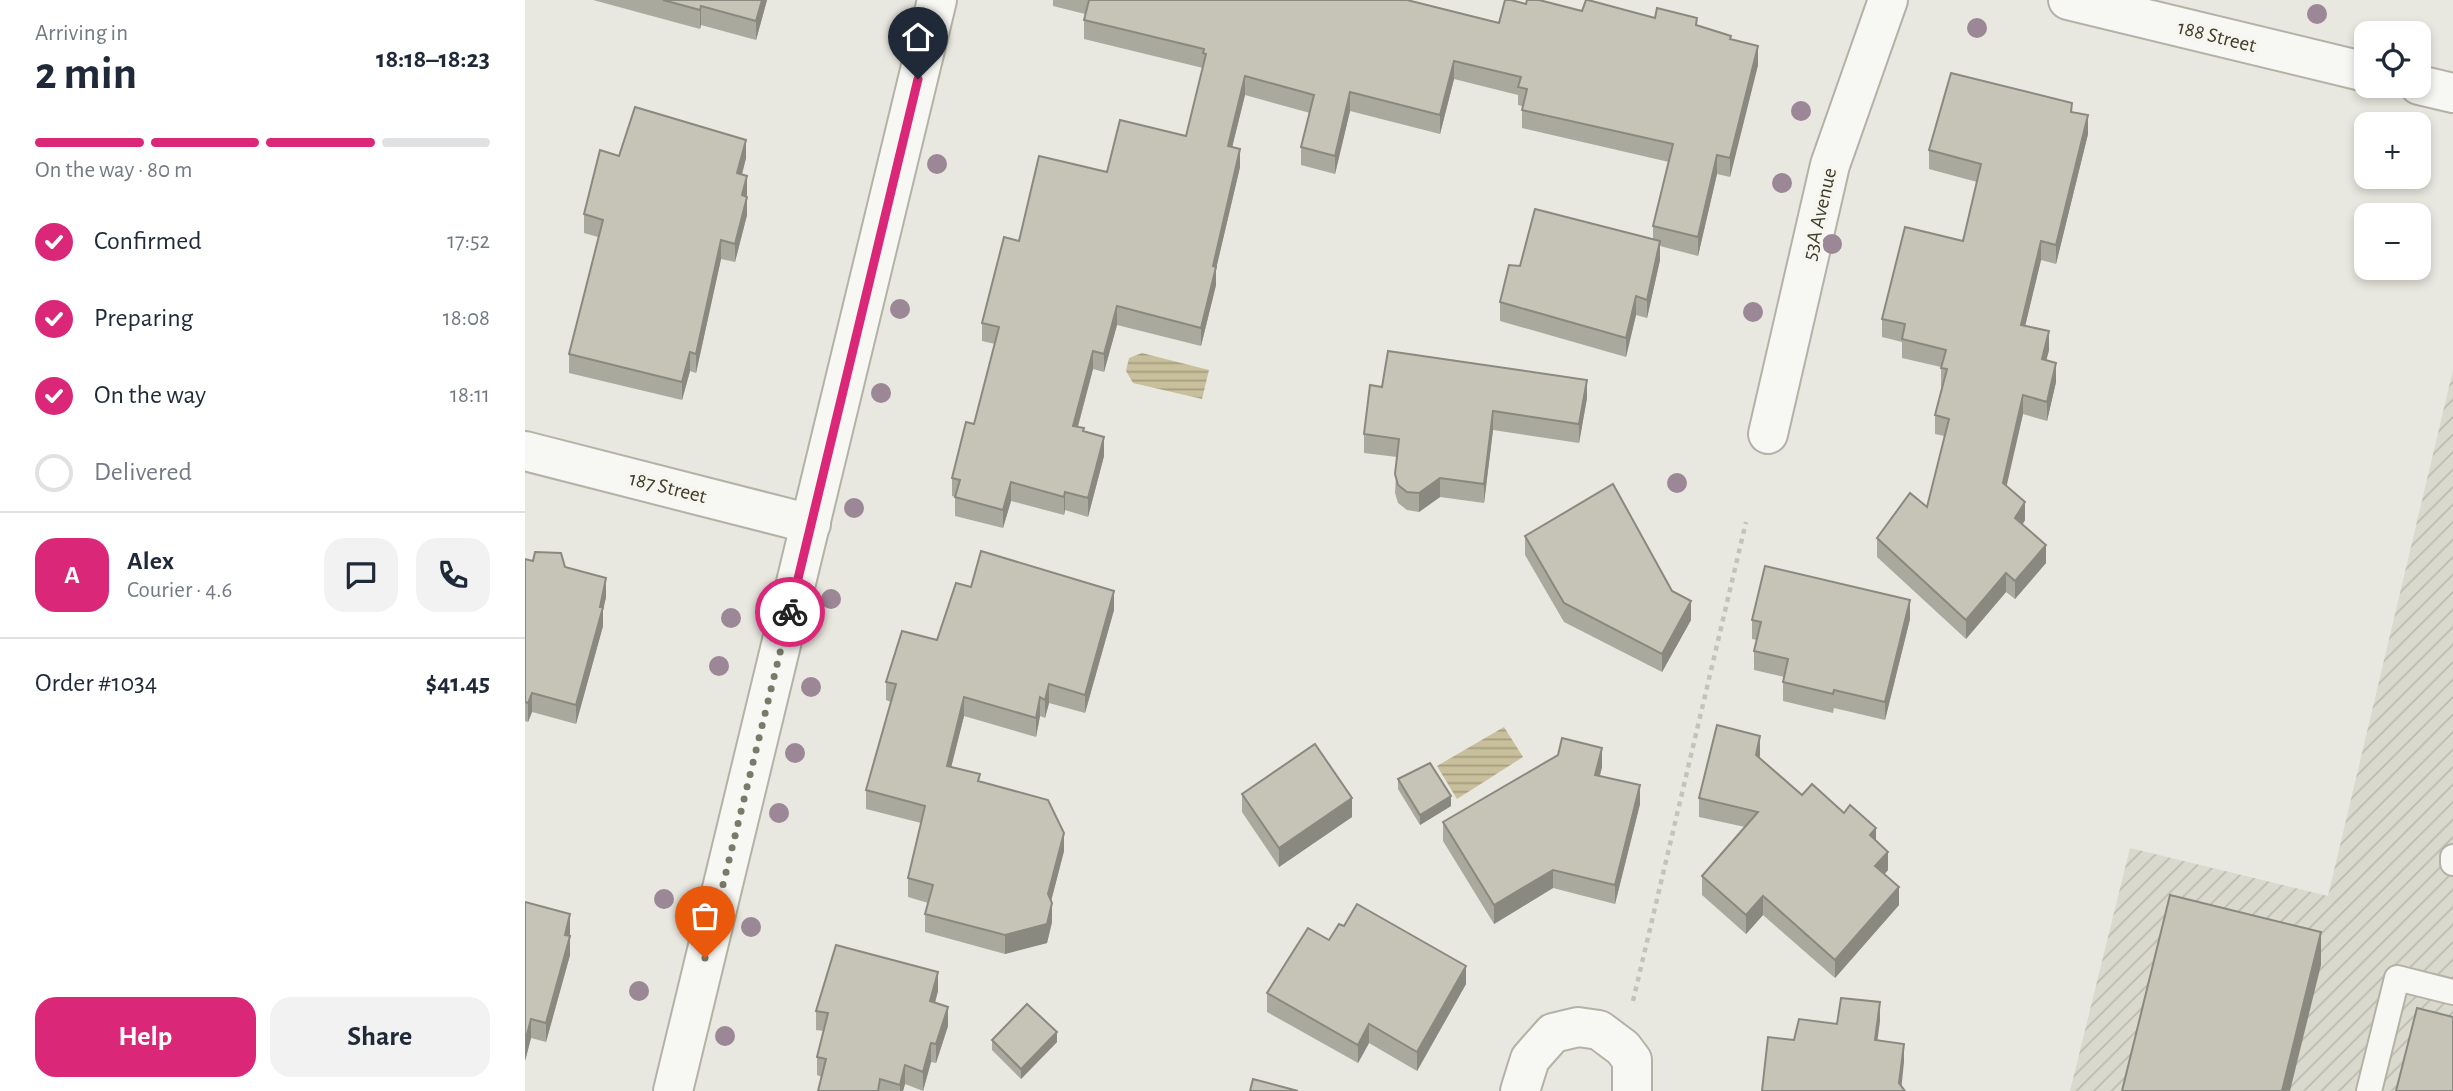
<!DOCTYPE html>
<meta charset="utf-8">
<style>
:root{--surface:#fff;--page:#f2f2f3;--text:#1f2937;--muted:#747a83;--line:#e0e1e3;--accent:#db2777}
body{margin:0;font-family:"Alegreya Sans",sans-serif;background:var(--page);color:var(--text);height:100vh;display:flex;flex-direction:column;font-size:26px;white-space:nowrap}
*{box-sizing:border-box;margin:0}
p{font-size:23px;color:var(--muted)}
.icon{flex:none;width:38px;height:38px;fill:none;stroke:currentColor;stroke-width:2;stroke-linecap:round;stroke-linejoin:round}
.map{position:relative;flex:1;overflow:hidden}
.drawer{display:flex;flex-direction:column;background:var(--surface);width:525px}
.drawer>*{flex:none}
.tools{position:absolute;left:1829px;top:21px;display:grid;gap:14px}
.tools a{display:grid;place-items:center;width:77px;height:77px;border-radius:14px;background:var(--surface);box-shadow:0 4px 10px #0003;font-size:35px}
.pin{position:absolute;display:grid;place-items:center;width:60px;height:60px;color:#fff;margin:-72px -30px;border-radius:50% 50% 50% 0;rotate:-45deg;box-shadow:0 0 7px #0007}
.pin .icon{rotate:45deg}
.courier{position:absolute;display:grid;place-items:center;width:70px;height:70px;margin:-35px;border:5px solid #db2777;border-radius:50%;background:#fff;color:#222;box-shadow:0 2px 9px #0007}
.overview em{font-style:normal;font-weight:600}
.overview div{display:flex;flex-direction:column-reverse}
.overview{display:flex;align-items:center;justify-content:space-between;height:119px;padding:0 35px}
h1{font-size:46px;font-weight:600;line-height:52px}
.bar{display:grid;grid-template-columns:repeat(4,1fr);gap:10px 7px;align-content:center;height:84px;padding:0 35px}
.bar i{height:9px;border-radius:5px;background:var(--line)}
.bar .active{background:var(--accent)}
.bar p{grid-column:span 4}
.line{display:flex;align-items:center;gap:18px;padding:0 35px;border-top:2px solid var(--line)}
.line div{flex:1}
.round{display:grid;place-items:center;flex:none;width:74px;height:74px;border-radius:21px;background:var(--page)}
ol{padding:0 35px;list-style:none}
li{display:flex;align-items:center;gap:21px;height:77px}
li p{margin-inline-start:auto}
li .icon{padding:7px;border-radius:50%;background:var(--accent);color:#fff;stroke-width:4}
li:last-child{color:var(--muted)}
li i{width:38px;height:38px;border:4px solid var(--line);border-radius:50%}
.action{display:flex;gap:14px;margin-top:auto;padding:14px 35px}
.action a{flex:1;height:80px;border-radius:21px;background:var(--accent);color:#fff;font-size:28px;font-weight:600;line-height:80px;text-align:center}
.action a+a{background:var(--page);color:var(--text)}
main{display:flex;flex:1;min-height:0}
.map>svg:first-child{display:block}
.industrial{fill:url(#industrial-furrows)}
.water{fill:url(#water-rules)}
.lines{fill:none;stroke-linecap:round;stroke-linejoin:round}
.service-casing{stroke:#b3b2a5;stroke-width:28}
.minor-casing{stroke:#b3b2a5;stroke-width:42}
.tertiary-casing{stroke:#b3b2a5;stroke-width:42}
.path{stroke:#c3c3ba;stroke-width:4.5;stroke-dasharray:5 5;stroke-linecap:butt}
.service{stroke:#f7f7f3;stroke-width:24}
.minor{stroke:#f7f7f3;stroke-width:38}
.tertiary{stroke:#f7f7f3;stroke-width:38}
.tree{fill:#9b8795}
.wall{fill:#a9a99d}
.shaded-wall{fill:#8a8980}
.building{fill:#c5c4b7;stroke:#8a8980;stroke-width:2}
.done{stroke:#7a7a69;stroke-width:7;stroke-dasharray:0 12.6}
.route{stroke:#db2777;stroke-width:9}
.labels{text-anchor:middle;stroke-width:7;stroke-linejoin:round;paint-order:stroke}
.street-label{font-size:21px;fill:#3f3e29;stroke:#f6f5ef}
</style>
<main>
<section class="drawer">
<div class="overview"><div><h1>2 min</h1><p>Arriving in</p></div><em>18:18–18:23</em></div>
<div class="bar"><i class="active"></i><i class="active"></i><i class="active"></i><i></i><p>On the way · 80 m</p></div>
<ol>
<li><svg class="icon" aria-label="check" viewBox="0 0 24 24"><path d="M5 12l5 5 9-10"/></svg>Confirmed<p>17:52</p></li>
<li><svg class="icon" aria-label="check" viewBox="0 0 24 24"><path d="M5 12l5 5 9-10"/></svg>Preparing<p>18:08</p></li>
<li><svg class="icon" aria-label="check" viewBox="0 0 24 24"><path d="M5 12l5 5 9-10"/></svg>On the way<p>18:11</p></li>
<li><i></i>Delivered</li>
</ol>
<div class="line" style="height:126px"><b class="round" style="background:var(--accent);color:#fff">A</b><div><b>Alex</b><p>Courier · 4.6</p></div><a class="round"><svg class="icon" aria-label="chat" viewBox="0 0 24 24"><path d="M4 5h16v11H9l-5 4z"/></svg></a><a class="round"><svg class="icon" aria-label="phone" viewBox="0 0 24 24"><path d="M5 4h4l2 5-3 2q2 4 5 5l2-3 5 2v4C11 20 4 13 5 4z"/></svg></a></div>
<div class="line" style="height:91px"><div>Order #1034</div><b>$41.45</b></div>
<div class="action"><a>Help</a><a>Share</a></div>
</section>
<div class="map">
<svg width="1928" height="1091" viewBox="0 0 1928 1091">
<defs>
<pattern id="industrial-furrows" width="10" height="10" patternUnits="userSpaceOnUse" patternTransform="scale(1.75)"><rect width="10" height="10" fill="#dad9ce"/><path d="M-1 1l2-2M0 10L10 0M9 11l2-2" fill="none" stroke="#bcbbb1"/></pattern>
<pattern id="water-rules" width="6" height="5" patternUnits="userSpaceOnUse" patternTransform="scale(1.75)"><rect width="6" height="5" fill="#c8bf9c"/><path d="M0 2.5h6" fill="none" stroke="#a49d7f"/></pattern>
</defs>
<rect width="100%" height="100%" fill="#e9e8e0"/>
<path class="industrial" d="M1928,370V1091H1545L1605,848L1803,896Z"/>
<g class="water">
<path d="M617,353L684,370L677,399L608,383L601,371L604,358Z"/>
<path d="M979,727L998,757L932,799L912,766Z"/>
</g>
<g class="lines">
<g class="service-casing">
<g id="service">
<path d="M1928,857V863"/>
<path d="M1844,1091L1872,978L1928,992"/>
</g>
</g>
<g class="minor-casing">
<g id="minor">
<path d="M1243,434L1305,165L1363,0"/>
<path d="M0,451L286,524"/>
<path d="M995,1091L1005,1059L1028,1033L1053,1027L1074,1030L1098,1048L1107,1060V1091"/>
</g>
</g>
<g class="tertiary-casing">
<g id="tertiary">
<path d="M1543,0L1841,72"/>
<path d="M1894,85L1928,93"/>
<path d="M148,1091L412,0"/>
</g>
</g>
<path class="path" d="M1108,1001L1221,522"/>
<use href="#service" class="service"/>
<use href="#minor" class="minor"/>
<use href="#tertiary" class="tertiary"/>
</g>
<g class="tree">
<circle cx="1792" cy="14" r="10"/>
<circle cx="1452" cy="28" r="10"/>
<circle cx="1276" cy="111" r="10"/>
<circle cx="412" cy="164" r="10"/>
<circle cx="1257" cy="183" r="10"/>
<circle cx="1307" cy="244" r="10"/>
<circle cx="375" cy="309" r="10"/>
<circle cx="1228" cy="312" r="10"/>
<circle cx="356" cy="393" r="10"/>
<circle cx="1152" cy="483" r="10"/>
<circle cx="329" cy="508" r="10"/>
<circle cx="306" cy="599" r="10"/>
<circle cx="206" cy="618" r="10"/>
<circle cx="194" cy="666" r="10"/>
<circle cx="286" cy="687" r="10"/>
<circle cx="270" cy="753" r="10"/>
<circle cx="254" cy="813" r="10"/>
<circle cx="139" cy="899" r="10"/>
<circle cx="226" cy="927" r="10"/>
<circle cx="114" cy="991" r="10"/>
<circle cx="200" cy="1036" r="10"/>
</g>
<g class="wall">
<path d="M68,0H242L231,40L176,25L175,29Z"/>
<path d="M528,0H882L974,23L1001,4L1130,18L1172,25L1206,39L1233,65L1205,177L1192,174L1173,256L1135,246V260L1122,318L1111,315L1101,357L975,321V302L995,266L1128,239V226L1144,162L997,128V106L993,105V95L929,79L915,134L825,111L810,174L776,165V147L785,113L720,95L707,147L715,167L691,269V285L676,346L592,325L579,372L568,369L553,427L559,431L579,456L563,517L540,510L539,515L486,501L478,528L430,516V497L427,496V478L449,424L470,344L457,341V323L494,241L582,172L661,136L678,68L559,39V20L560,14L528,6Z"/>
<path d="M1547,112L1563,134L1531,264L1516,260L1500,326L1524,350L1521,360L1531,382L1522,421L1498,414L1481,486L1500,520L1497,525L1521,563L1490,599L1481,592L1441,639L1352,557V538L1402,507L1419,436L1410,434V415L1418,387H1416V367L1377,358V342L1357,337V319L1438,241L1452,182L1404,169V150Z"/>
<path d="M94,156L221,158L217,175L221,196L222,215L210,262L196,259L171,373L165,371L157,400L44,373V354L73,237L59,233V214Z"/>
<path d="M857,387L1062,398L1054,443L968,430L959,503L915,497L894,512L882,510L873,503L870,493L872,457L839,453V434Z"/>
<path d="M1000,536L1147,591L1166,620L1137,672L1039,622L1000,555Z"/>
<path d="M0,559L40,567L81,597L78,610V626L51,724L7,712L3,722L0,721Z"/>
<path d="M446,587L589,610L560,713L524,703L520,718L515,716L511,737L439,716L426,767L455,782L539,851L526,901L527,922L522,943L480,954L400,932V914L403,903L383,897V878L396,823L341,809V790L366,702L361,700V682L412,640Z"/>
<path d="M1385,619L1360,720L1309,708L1308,713L1258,701V682L1259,677L1229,670V651L1232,640L1227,639V620Z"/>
<path d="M1033,755L1077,767L1075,776L1115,804L1090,904L1028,888L969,924L918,841V822Z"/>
<path d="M1235,755V758L1277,795L1351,841L1363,870L1360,874L1374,905L1310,978L1238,915L1221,934L1177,895V876L1220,827L1174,817V798Z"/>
<path d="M873,779L926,806L895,825L873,789Z"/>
<path d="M717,794L827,817L754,867L717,812Z"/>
<path d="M0,902L45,933V955L21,1042L6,1038L0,1061Z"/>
<path d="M804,940L941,984L892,1071L844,1043L833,1063L742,1012V993Z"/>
<path d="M413,991L410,1003L423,1026L411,1063L406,1062L398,1091L380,1084L378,1091H293L297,1077L292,1075V1057L299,1031L291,1030V1011Z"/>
<path d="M467,1040L532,1042L496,1079L467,1050Z"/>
</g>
<g class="shaded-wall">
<path d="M237,0H242L231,40V21Z"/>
<path d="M176,6V25L175,29V10Z"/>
<path d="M1233,46V65L1205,177V158Z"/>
<path d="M929,61V79L915,134V115Z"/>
<path d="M720,76V95L703,164V146Z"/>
<path d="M825,92V111L810,174V156Z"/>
<path d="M1563,115V134L1531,264V245Z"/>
<path d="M221,140V158L212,192V173Z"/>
<path d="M715,149V167L691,269V285L676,346V328L688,266Z"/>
<path d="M1192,155V174L1173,256V237Z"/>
<path d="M222,176V195L217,214V195Z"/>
<path d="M222,197V215L210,262V244Z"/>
<path d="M196,240V259L171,373V354Z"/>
<path d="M1135,241V260L1122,318V300Z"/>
<path d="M1516,241V260L1496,343V325Z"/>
<path d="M1111,296V315L1101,357V338Z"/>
<path d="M592,306V325L579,372V354Z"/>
<path d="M1524,331V350L1517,378V359Z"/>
<path d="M568,351V369L548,444V426Z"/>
<path d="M165,352V371L157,400V382Z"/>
<path d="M1531,363V382L1522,421V402Z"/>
<path d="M1062,380V398L1054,443V424Z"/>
<path d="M1498,395V414L1478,502V483Z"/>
<path d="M968,411V430L959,503V484Z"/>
<path d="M579,437V456L563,517V498Z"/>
<path d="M915,478V497L894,512V493Z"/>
<path d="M486,482V501L478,528V510Z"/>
<path d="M540,492V510L539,515V497Z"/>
<path d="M1500,502V520L1490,537V518Z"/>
<path d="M1521,545V563L1490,599V581Z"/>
<path d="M1481,573V592L1441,639V620Z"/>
<path d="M81,578V597L78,610V626L51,724V705L75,607Z"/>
<path d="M589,591V610L560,713V695Z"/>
<path d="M1385,600V619L1360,720V702Z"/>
<path d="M1166,601V620L1137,672V654Z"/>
<path d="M524,684V703L520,718V700Z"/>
<path d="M7,693V712L3,722V703Z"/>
<path d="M439,697V716L422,784V766Z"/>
<path d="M515,697V716L511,737V718Z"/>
<path d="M1235,736V755L1231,774V755Z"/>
<path d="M1077,748V767L1070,793V775Z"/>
<path d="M1115,785V804L1090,904V885Z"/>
<path d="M926,796V806L895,825V815Z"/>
<path d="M827,798V817L754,867V848Z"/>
<path d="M1351,828V847L1345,835Z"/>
<path d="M539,833V851L523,913V894Z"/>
<path d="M1363,852V870L1350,884V866Z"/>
<path d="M1028,870V888L969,924V905Z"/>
<path d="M1374,887V905L1310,978V960Z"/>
<path d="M1238,896V915L1221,934V915Z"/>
<path d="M527,903V922L522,943L480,954V935Z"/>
<path d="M45,914V933L40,953V935Z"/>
<path d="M1796,932V965L1765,1091H1757Z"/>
<path d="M45,936V955L21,1042V1023Z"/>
<path d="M941,966V984L892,1071V1052Z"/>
<path d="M413,972V991L405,1020V1001Z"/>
<path d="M1355,1002V1021L1350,1059V1040Z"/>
<path d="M423,1007V1026L411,1063V1044Z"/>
<path d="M6,1019V1038L0,1061V1042Z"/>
<path d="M844,1024V1043L833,1063V1045Z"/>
<path d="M532,1032V1042L496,1079V1069Z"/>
<path d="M406,1043V1062L398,1091V1072Z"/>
<path d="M1379,1044V1062L1376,1091L1374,1083Z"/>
<path d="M380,1065V1084L378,1091H375V1085Z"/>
</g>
<g class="building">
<path d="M138,0H237L231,21L176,6L175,10Z"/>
<path d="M564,0H882L974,23L980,0H986L1001,4L1002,0H1014L1057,11L1061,0H1063L1130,18L1132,8L1172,18L1171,25L1206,36L1205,39L1233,46L1205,158L1192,155L1173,237L1128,226L1148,144L997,110L1002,89L993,87L996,77L929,61L915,115L825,92L810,156L776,147L789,95L720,76L703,146L715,149L688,266L691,267L676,328L592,306L579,354L568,351L548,426L559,428L558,431L579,437L563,498L540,492L539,497L486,482L478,510L430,497L435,480L427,478L441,422L449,424L474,327L457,323L479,237L494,241L514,156L582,172L595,120L661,136L681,54L678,53L679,49L559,20Z"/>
<path d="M1426,73L1547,103L1546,112L1563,115L1531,245L1516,241L1496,325L1524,331L1517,359L1531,363L1522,402L1498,395L1478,483L1500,502L1490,518L1521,545L1490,581L1481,573L1441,620L1352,538L1385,493L1402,507L1424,419L1410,415L1422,369L1416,368L1421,350L1377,339L1380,324L1357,319L1380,227L1438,241L1456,164L1404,150Z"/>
<path d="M110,107L221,140L212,173L222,176L217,195L222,197L210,244L196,240L171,354L165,352L157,382L44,354L78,220L59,214L75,150L94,156Z"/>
<path d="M1010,209L1135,241L1122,300L1111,296L1101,338L975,302L984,265L995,266Z"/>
<path d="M863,351L1062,380L1054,424L968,411L959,484L915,478L894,493L882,492L873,485L870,474L874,439L839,434L845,385L857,387Z"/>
<path d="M1088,484L1147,591L1166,601L1137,654L1039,603L1000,536Z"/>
<path d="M456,551L589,591L560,695L524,684L520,700L515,697L511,718L439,697L422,766L455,774L453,781L523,800L539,833L523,894L527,903L522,924L480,935L400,914L408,885L383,878L400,806L341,790L371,684L361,682L377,631L412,640L431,583L446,587Z"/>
<path d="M10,552L36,553L40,567L81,578L75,607H78L51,705L7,693L3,703L0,702V559L8,561Z"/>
<path d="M1240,566L1385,600L1360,702L1309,690L1308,694L1258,682L1263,659L1229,651L1236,622L1227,620Z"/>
<path d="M1192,725L1235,736L1231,755L1277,795L1287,784L1319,813L1325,805L1351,828L1345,835L1363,852L1350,866L1374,887L1310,960L1238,896L1221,915L1177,876L1233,812L1174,798Z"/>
<path d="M1037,738L1077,748L1070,775L1115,785L1090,885L1028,870L969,905L918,822L1033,755Z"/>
<path d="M790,744L827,798L754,848L717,794Z"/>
<path d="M905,763L926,796L895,815L873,779Z"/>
<path d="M1645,895L1796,932L1757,1091H1597Z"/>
<path d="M0,902L45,914L40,935L45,936L21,1023L6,1019L0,1042Z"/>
<path d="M832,904L941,966L892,1052L844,1024L833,1045L742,993L783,928L804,940L814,924L819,926Z"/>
<path d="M311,945L413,972L405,1001L423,1007L411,1044L406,1043L398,1072L380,1065L375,1085L355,1079L353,1091H293L301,1059L292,1057L303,1013L291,1011Z"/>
<path d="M1316,998L1355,1002L1350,1040L1379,1044L1374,1083L1380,1091H1237L1243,1037L1269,1040L1274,1019L1312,1024Z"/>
<path d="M502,1004L532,1032L496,1069L467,1040Z"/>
<path d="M1892,1008L1928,1017V1091H1871Z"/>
<path d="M728,1079L773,1091H725Z"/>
</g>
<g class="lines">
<path class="done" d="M180,958L265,612"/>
<path class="route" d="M265,612L393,79"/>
</g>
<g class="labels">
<g class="street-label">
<text transform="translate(1692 36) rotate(14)" y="7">188 Street</text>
<text transform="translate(1294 214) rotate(-77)" y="7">53A Avenue</text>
<text transform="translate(143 487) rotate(14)" y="7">187 Street</text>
</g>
</g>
</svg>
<div class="tools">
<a><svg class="icon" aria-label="locate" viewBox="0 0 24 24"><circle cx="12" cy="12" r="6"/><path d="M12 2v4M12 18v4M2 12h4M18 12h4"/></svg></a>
<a>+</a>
<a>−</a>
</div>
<div class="pin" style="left:180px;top:958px;background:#ea580c"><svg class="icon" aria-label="bag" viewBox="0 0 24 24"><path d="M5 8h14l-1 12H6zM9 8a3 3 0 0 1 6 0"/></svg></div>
<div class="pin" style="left:393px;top:79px;background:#1f2937"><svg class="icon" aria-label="home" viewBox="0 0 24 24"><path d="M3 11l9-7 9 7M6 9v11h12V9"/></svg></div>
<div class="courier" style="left:265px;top:612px"><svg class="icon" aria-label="bike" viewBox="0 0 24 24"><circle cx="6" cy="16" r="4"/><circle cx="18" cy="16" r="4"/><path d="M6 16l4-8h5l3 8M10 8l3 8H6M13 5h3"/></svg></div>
</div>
</main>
